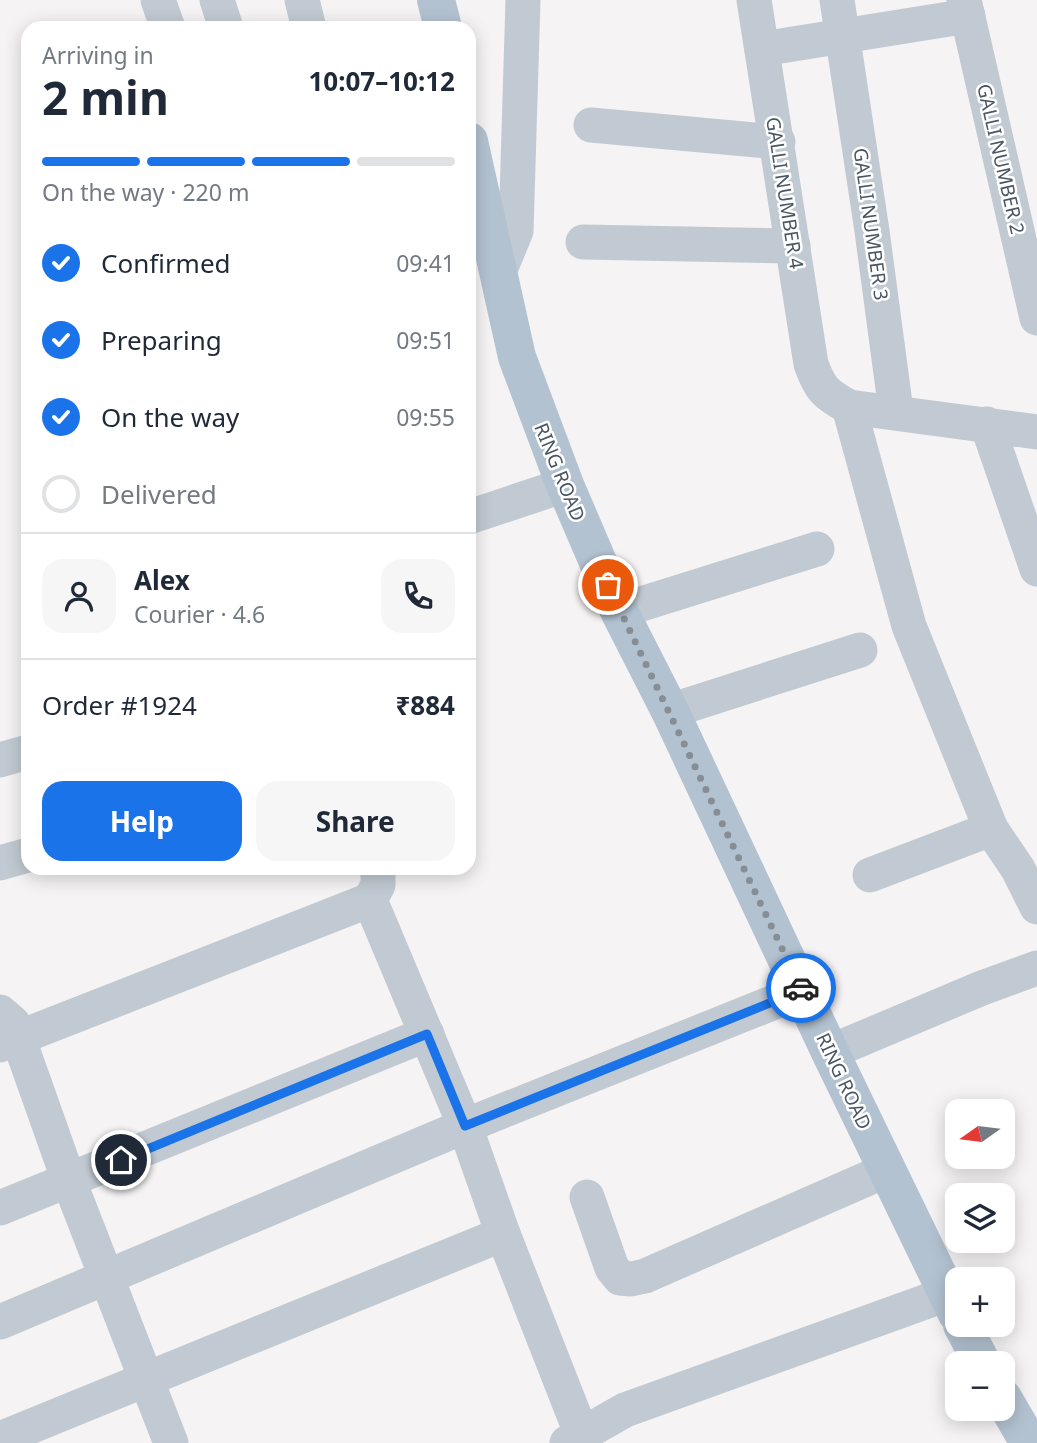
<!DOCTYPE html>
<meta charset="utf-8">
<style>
:root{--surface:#fff;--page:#f6f6f7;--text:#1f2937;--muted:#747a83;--line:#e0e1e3;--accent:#1a73e8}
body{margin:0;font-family:"Noto Sans",sans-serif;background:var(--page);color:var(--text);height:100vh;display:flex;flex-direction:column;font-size:26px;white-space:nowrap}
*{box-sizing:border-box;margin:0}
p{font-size:23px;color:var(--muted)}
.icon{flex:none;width:38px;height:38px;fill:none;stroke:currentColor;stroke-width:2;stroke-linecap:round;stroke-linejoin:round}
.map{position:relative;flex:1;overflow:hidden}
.side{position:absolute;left:21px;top:21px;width:455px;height:854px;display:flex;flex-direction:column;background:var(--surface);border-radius:21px;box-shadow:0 4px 18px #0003}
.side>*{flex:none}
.needle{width:46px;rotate:256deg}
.controls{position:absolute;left:945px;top:1099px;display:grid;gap:14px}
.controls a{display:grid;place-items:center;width:70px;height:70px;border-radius:14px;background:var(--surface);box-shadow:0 4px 18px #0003;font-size:35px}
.pin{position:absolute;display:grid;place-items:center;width:60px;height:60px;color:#fff;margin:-30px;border:4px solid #fff;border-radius:50%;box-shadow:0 2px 7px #0007}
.courier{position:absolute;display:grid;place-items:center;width:70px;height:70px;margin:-35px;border:5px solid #1a73e8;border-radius:50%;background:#fff;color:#222;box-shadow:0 2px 9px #0007}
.headline em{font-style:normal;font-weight:700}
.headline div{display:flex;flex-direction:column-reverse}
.headline{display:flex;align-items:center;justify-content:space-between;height:119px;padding:0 21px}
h1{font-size:46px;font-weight:700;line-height:52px}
.bar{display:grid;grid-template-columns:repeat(4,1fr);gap:10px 7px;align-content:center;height:84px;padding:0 21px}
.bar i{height:9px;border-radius:5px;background:var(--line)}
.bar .active{background:var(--accent)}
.bar p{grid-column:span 4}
.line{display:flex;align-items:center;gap:18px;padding:0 21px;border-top:2px solid var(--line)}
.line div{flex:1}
.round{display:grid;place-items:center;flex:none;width:74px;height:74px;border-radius:21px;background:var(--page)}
ol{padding:0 21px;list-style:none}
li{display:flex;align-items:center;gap:21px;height:77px}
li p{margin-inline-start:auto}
li .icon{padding:7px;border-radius:50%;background:var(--accent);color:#fff;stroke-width:4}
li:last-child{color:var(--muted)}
li i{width:38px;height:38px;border:4px solid var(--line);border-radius:50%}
.primary-button{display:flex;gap:14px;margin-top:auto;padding:14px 21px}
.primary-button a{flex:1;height:80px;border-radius:21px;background:var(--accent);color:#fff;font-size:28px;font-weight:700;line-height:80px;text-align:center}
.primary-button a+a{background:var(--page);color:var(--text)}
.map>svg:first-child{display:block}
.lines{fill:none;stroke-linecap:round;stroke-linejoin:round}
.minor{stroke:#c1cad2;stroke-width:35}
.major{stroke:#b3c2d1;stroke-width:38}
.done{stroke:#868d94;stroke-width:7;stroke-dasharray:0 12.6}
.route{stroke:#1a73e8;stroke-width:9}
.labels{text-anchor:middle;stroke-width:5;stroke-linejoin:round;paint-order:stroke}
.street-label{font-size:19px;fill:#4a5661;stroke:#fff}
</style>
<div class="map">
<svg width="1037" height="1443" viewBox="0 0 1037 1443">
<rect width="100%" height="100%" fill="#f5f3f3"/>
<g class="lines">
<g class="minor">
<path d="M158,0L168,28"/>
<path d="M217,0L226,28"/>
<path d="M302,0L309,28"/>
<path d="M754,0L811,364C820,389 825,394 849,407L1037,432"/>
<path d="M837,0L872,231L896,411"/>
<path d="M964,0L1037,318"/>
<path d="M762,49L968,16"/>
<path d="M591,125L778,142"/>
<path d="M583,242L793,246"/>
<path d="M499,272L516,231L523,0"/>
<path d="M849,407L909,626L991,829L1018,869L1037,907"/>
<path d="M987,424L1037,569"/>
<path d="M469,517L565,485"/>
<path d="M619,611L817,549"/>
<path d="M670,711L860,650"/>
<path d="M0,760L28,752"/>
<path d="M0,863L28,855"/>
<path d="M870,875L991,829"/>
<path d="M370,900L465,1126L503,1234L585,1443"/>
<path d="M0,1012L13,1023L69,1181L171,1443"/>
<path d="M0,1045L370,900L378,885V868"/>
<path d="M830,1052L982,988L1037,968"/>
<path d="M587,1197L612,1268L620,1278L631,1279L645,1276L887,1170"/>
<path d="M0,1208L427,1034"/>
<path d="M0,1322L465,1126L802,991"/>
<path d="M0,1439L503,1234"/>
<path d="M567,1443L625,1410L947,1294"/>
</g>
<g class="major">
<path d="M436,0L443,28"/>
<path d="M469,141L517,357L565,485L619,611L670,711L830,1052L957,1314"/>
<path d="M962,1325L982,1363"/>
<path d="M1003,1398L1029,1443"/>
</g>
</g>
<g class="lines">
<path class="done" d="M608,585L801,988"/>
<path class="route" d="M121,1160L427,1034L465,1126L802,990L801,988"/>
</g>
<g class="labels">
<g class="street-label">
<text transform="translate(1001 159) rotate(77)" y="7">GALLI NUMBER 2</text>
<text transform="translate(785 193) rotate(81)" y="7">GALLI NUMBER 4</text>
<text transform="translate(871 224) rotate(82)" y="7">GALLI NUMBER 3</text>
<text transform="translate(560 472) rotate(68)" y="7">RING ROAD</text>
<text transform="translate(844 1081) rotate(65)" y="7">RING ROAD</text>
</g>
</g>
</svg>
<div class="controls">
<a><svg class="needle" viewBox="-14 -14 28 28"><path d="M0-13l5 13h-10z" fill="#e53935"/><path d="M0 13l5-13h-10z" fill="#747a83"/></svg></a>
<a><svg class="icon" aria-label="layers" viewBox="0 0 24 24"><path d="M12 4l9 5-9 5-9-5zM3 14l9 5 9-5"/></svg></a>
<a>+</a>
<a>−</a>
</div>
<div class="pin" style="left:608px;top:585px;background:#ea580c"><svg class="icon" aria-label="bag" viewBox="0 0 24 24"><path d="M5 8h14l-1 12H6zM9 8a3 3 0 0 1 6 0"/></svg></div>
<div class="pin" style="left:121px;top:1160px;background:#1f2937"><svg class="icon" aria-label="home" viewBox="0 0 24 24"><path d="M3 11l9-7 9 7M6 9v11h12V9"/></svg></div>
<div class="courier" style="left:801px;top:988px"><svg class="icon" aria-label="car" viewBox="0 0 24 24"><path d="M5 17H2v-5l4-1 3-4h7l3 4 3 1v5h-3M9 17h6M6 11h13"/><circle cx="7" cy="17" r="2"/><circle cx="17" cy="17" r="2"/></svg></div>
<section class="side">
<div class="headline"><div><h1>2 min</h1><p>Arriving in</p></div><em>10:07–10:12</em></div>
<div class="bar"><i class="active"></i><i class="active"></i><i class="active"></i><i></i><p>On the way · 220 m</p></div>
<ol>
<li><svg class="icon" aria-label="check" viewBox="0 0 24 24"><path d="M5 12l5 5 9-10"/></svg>Confirmed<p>09:41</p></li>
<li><svg class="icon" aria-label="check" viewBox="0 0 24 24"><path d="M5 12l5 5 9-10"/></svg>Preparing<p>09:51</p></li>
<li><svg class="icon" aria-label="check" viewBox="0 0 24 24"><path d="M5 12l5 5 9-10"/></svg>On the way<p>09:55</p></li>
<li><i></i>Delivered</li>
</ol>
<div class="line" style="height:126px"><a class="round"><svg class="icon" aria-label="person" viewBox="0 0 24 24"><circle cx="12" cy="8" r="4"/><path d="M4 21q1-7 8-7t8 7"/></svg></a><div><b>Alex</b><p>Courier · 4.6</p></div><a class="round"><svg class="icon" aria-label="phone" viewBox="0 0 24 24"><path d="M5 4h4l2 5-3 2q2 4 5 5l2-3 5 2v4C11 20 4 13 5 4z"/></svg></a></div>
<div class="line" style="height:91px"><div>Order #1924</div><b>₹884</b></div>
<div class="primary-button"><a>Help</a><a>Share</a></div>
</section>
</div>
